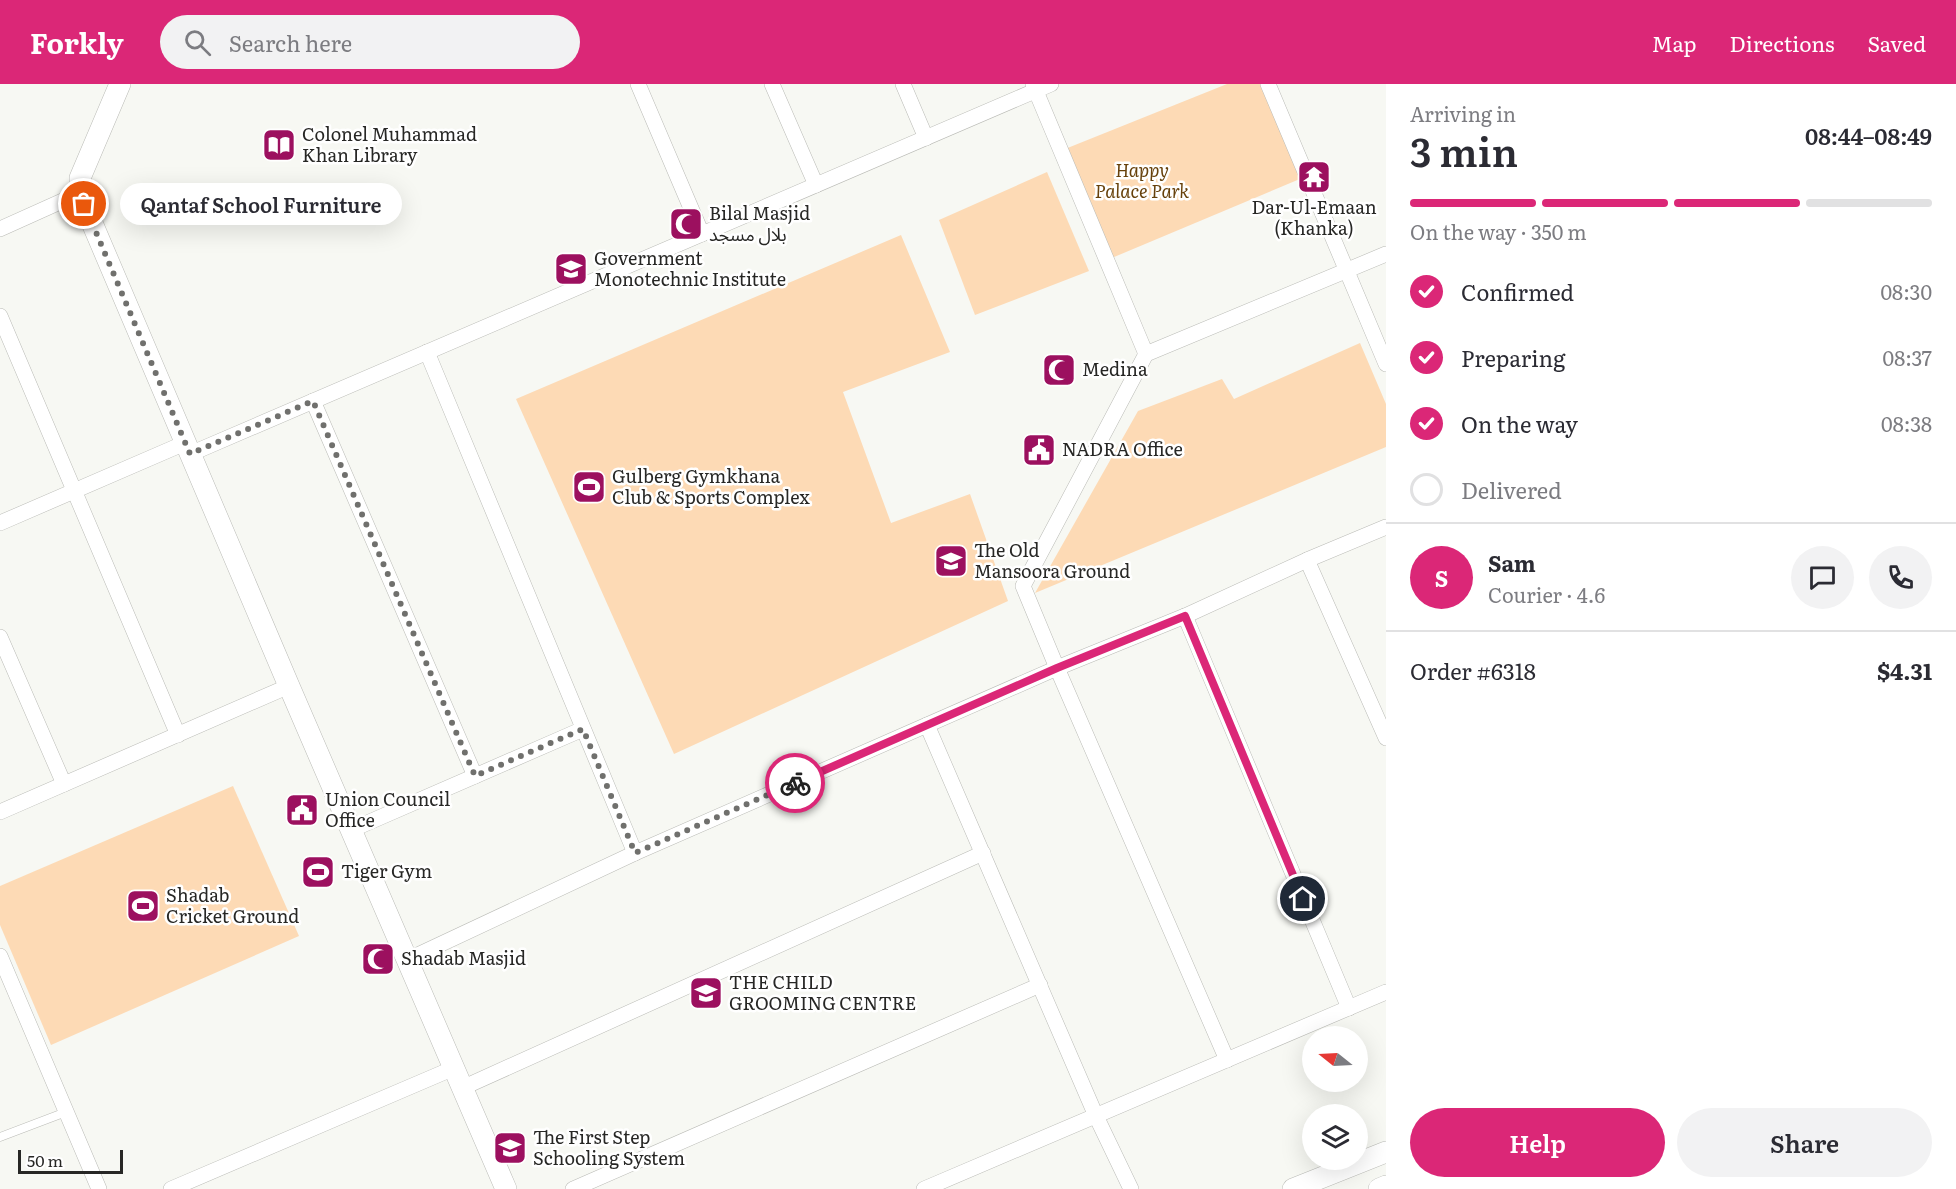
<!DOCTYPE html>
<meta charset="utf-8">
<style>
:root{--surface:#fff;--page:#f2f2f3;--text:#2b2b33;--muted:#7c7c81;--line:#e1e1e2;--accent:#db2777}
body{margin:0;font-family:Literata,"Noto Sans Arabic",serif;background:var(--page);color:var(--text);height:100vh;display:flex;flex-direction:column;font-size:22px;white-space:nowrap}
*{box-sizing:border-box;margin:0}
p{font-size:20px;color:var(--muted)}
.icon{flex:none;width:33px;height:33px;fill:none;stroke:currentColor;stroke-width:2;stroke-linecap:round;stroke-linejoin:round}
.map{position:relative;flex:1;overflow:hidden}
.details{display:flex;flex-direction:column;background:var(--surface);width:570px}
.details>*{flex:none}
.needle{width:39px;rotate:288deg}
.controls{position:absolute;left:1302px;top:942px;display:grid;gap:12px}
.controls a{display:grid;place-items:center;width:66px;height:66px;border-radius:50%;background:var(--surface);box-shadow:0 6px 24px #0002;font-size:30px}
.scale{position:absolute;left:18px;bottom:15px;width:105px;box-sizing:border-box;padding-left:6px;border:3px solid #272725;border-top:0;font-size:16px;line-height:21px;white-space:nowrap;color:#272725;-webkit-text-stroke:4px #fff;paint-order:stroke}
.pin{position:absolute;display:grid;place-items:center;width:51px;height:51px;color:#fff;margin:-26px;border:3px solid #fff;border-radius:50%;box-shadow:0 2px 6px #0007}
.courier{position:absolute;display:grid;place-items:center;width:60px;height:60px;margin:-30px;border:4px solid #db2777;border-radius:50%;background:#fff;color:#222;box-shadow:0 2px 8px #0007}
.bubble{position:absolute;height:42px;border-radius:21px;background:var(--surface);box-shadow:0 6px 24px #0002;font-size:20px;font-weight:600;line-height:42px;text-align:center}
.head em{font-style:normal;font-weight:600}
.head div{display:flex;flex-direction:column-reverse}
.head{display:flex;align-items:center;justify-content:space-between;height:102px;padding:0 24px}
h1{font-size:39px;font-weight:600;line-height:45px}
.bar{display:grid;grid-template-columns:repeat(4,1fr);gap:9px 6px;align-content:center;height:72px;padding:0 24px}
.bar i{height:8px;border-radius:4px;background:var(--line)}
.bar .on{background:var(--accent)}
.bar p{grid-column:span 4}
.line{display:flex;align-items:center;gap:15px;padding:0 24px;border-top:2px solid var(--line)}
.line div{flex:1}
.round{display:grid;place-items:center;flex:none;width:63px;height:63px;border-radius:32px;background:var(--page)}
ol{padding:0 24px;list-style:none}
li{display:flex;align-items:center;gap:18px;height:66px}
li p{margin-inline-start:auto}
li .icon{padding:6px;border-radius:50%;background:var(--accent);color:#fff;stroke-width:4}
li:last-child{color:var(--muted)}
li i{width:33px;height:33px;border:3px solid var(--line);border-radius:50%}
.primary-button{display:flex;gap:12px;margin-top:auto;padding:12px 24px}
.primary-button a{flex:1;height:69px;border-radius:36px;background:var(--accent);color:#fff;font-size:24px;font-weight:600;line-height:69px;text-align:center}
.primary-button a+a{background:var(--page);color:var(--text)}
header{display:flex;align-items:center;gap:36px;box-sizing:border-box;height:84px;padding:0 30px;background:var(--accent);color:#fff}
header strong{font-size:28px}
nav{display:flex;gap:33px;margin-inline-start:auto;font-size:21px}
.search{width:420px;height:54px;background:var(--page);display:flex;align-items:center;gap:15px;box-sizing:border-box;padding:0 21px;border-radius:33px;color:var(--muted);font-size:22px}
main{display:flex;flex:1;min-height:0}
.map>svg:first-child{display:block}
.green{fill:#fddab5}
.lines{fill:none;stroke-linecap:round;stroke-linejoin:round}
.lane-casing{stroke:#babbb6;stroke-width:9}
.street-casing{stroke:#babbb6;stroke-width:16}
.secondary-casing{stroke:#babbb6;stroke-width:22}
.lane{stroke:#fff;stroke-width:8}
.street{stroke:#fff;stroke-width:15}
.secondary{stroke:#fff;stroke-width:21}
.done{stroke:#70706d;stroke-width:6;stroke-dasharray:0 10.8}
.route{stroke:#db2777;stroke-width:8}
.labels{text-anchor:middle;stroke-width:5;stroke-linejoin:round;paint-order:stroke}
.poi-label{font-size:18px;fill:#272725;stroke:#fff;text-anchor:start}
.park-label{font-size:18px;font-style:italic;fill:#67410b;stroke:#fff}
</style>
<header>
<strong>Forkly</strong>
<div class="search"><svg class="icon" aria-label="search" viewBox="0 0 24 24"><circle cx="10" cy="10" r="6"/><path d="M15 15l6 6"/></svg>Search here</div>
<nav><a>Map</a><a>Directions</a><a>Saved</a></nav>
</header>
<main>
<div class="map">
<svg width="1386" height="1105" viewBox="0 0 1386 1105">
<rect width="100%" height="100%" fill="#f7f8f3"/>
<g class="green">
<path d="M1227,0H1268L1307,92L1107,176L1065,65Z"/>
<path d="M1047,88L1089,187L975,231L939,136Z"/>
<path d="M901,151L950,268L843,308L891,439L970,410L1008,517L674,670L516,315Z"/>
<path d="M1360,259L1386,320V363L1035,509L1138,327L1222,295L1234,315Z"/>
<path d="M233,702L299,852L51,961L0,841V802Z"/>
</g>
<g class="lines">
<g class="lane-casing">
<path id="lane" d="M0,1053L66,1028"/>
</g>
<g class="street-casing">
<g id="street">
<path d="M638,0L702,150"/>
<path d="M772,0L816,101"/>
<path d="M903,0L926,54"/>
<path d="M1033,0L1146,270"/>
<path d="M1268,0L1386,280"/>
<path d="M0,145L80,109"/>
<path d="M0,232L178,651"/>
<path d="M427,268L635,769"/>
<path d="M313,317L475,692"/>
<path d="M190,370L1051,0"/>
<path d="M0,439L185,359"/>
<path d="M1307,476L1386,654"/>
<path d="M1185,532L1349,924"/>
<path d="M0,553L64,700"/>
<path d="M927,641L1096,1032L1131,1105"/>
<path d="M0,728L289,602"/>
<path d="M351,746L583,645"/>
<path d="M0,872L99,1105"/>
<path d="M407,876L635,769L1057,584L1185,532L1307,476L1386,443"/>
<path d="M1227,976L1057,584L1023,502L1146,270L1386,170"/>
<path d="M462,1004L983,769"/>
<path d="M171,1105L454,984"/>
<path d="M573,1105L1040,901"/>
<path d="M924,1105L1386,908"/>
</g>
</g>
<g class="secondary-casing">
<g id="secondary">
<path d="M120,0L80,94V109L84,120L289,602L506,1105"/>
<path d="M1293,1105L1386,1068"/>
<path d="M1379,1105L1386,1102"/>
</g>
</g>
<use href="#lane" class="lane"/>
<use href="#street" class="street"/>
<use href="#secondary" class="secondary"/>
</g>
<g class="lines">
<path class="done" d="M84,120L190,370L313,317L475,692L583,645L635,769L795,699"/>
<path class="route" d="M795,699L1057,584L1185,532L1303,815"/>
</g>
<defs>
<g id="library-square" transform="scale(1.725)"><rect x="-9" y="-9" width="18" height="18" rx="4" fill="#9c105f" stroke="#fff"/><path d="M-6-4Q-3-5.5-.7-3.5V5Q-3 3-6 4ZM6-4Q3-5.5 .7-3.5V5Q3 3 6 4Z" fill="#fff"/></g>
<g id="temple-square" transform="scale(1.725)"><rect x="-9" y="-9" width="18" height="18" rx="4" fill="#9c105f" stroke="#fff"/><path d="M0-6L5-2H3V0L6.5 2.5H4V6H1.5V3h-3V6H-4V2.5H-6.5L-3 0V-2H-5Z" fill="#fff"/></g>
<g id="mosque-square" transform="scale(1.725)"><rect x="-9" y="-9" width="18" height="18" rx="4" fill="#9c105f" stroke="#fff"/><path d="M3.5-4.9A6 6 0 1 0 3.5 4.9A5 5 0 1 1 3.5-4.9Z" fill="#fff"/></g>
<g id="school-square" transform="scale(1.725)"><rect x="-9" y="-9" width="18" height="18" rx="4" fill="#9c105f" stroke="#fff"/><path d="M0-5L7-2L0 1L-7-2ZM-4 1L0 2.5L4 1V4Q0 6-4 4Z" fill="#fff"/></g>
<g id="civic-square" transform="scale(1.725)"><rect x="-9" y="-9" width="18" height="18" rx="4" fill="#9c105f" stroke="#fff"/><path d="M-.6-6.5H3V-4.5H.6V-3L4-1V1h2V6H-6V1h2V-1L-.6-3ZM-1.2 2.5V6h2.4V2.5Z" fill="#fff"/></g>
<g id="stadium-square" transform="scale(1.725)"><rect x="-9" y="-9" width="18" height="18" rx="4" fill="#9c105f" stroke="#fff"/><path d="M0-5a6.5 5 0 1 0 0 10a6.5 5 0 1 0 0-10ZM-3.5-1.8h7v3.6h-7Z" fill="#fff"/></g>
</defs>
<g fill-rule="evenodd">
<use href="#library-square" x="279" y="61"/>
<use href="#temple-square" x="1314" y="93"/>
<use href="#mosque-square" x="686" y="140"/>
<use href="#school-square" x="571" y="185"/>
<use href="#mosque-square" x="1059" y="286"/>
<use href="#civic-square" x="1039" y="366"/>
<use href="#stadium-square" x="589" y="403"/>
<use href="#school-square" x="951" y="477"/>
<use href="#civic-square" x="302" y="726"/>
<use href="#stadium-square" x="318" y="788"/>
<use href="#stadium-square" x="143" y="822"/>
<use href="#mosque-square" x="378" y="875"/>
<use href="#school-square" x="706" y="909"/>
<use href="#school-square" x="510" y="1064"/>
</g>
<g class="labels">
<g class="poi-label">
<text x="302" y="57">Colonel Muhammad<tspan x="302" dy="21">Khan Library</tspan></text>
<text x="1314" y="130" text-anchor="middle">Dar-Ul-Emaan<tspan x="1314" dy="21">(Khanka)</tspan></text>
<text x="709" y="136">Bilal Masjid<tspan x="709" dy="21">بلال مسجد</tspan></text>
<text x="594" y="181">Government<tspan x="594" dy="21">Monotechnic Institute</tspan></text>
<text x="1082" y="292">Medina</text>
<text x="1062" y="372">NADRA Office</text>
<text x="612" y="399">Gulberg Gymkhana<tspan x="612" dy="21">Club &amp; Sports Complex</tspan></text>
<text x="974" y="473">The Old<tspan x="974" dy="21">Mansoora Ground</tspan></text>
<text x="325" y="722">Union Council<tspan x="325" dy="21">Office</tspan></text>
<text x="341" y="794">Tiger Gym</text>
<text x="166" y="818">Shadab<tspan x="166" dy="21">Cricket Ground</tspan></text>
<text x="401" y="881">Shadab Masjid</text>
<text x="729" y="905">THE CHILD<tspan x="729" dy="21">GROOMING CENTRE</tspan></text>
<text x="533" y="1060">The First Step<tspan x="533" dy="21">Schooling System</tspan></text>
</g>
<g class="park-label">
<text x="1142" y="93">Happy<tspan x="1142" dy="21">Palace Park</tspan></text>
</g>
</g>
</svg>
<div class="controls">
<a><svg class="needle" viewBox="-14 -14 28 28"><path d="M0-13l5 13h-10z" fill="#e53935"/><path d="M0 13l5-13h-10z" fill="#7c7c81"/></svg></a>
<a><svg class="icon" aria-label="layers" viewBox="0 0 24 24"><path d="M12 4l9 5-9 5-9-5zM3 14l9 5 9-5"/></svg></a>
</div>
<div class="scale">50 m</div>
<div class="pin" style="left:84px;top:120px;background:#ea580c"><svg class="icon" aria-label="bag" viewBox="0 0 24 24"><path d="M5 8h14l-1 12H6zM9 8a3 3 0 0 1 6 0"/></svg></div>
<div class="pin" style="left:1303px;top:815px;background:#1f2937"><svg class="icon" aria-label="home" viewBox="0 0 24 24"><path d="M3 11l9-7 9 7M6 9v11h12V9"/></svg></div>
<div class="courier" style="left:795px;top:699px"><svg class="icon" aria-label="bike" viewBox="0 0 24 24"><circle cx="6" cy="16" r="4"/><circle cx="18" cy="16" r="4"/><path d="M6 16l4-8h5l3 8M10 8l3 8H6M13 5h3"/></svg></div>
<div class="bubble" style="left:120px;top:99px;width:282px">Qantaf School Furniture</div>
</div>
<section class="details">
<div class="head"><div><h1>3 min</h1><p>Arriving in</p></div><em>08:44–08:49</em></div>
<div class="bar"><i class="on"></i><i class="on"></i><i class="on"></i><i></i><p>On the way · 350 m</p></div>
<ol>
<li><svg class="icon" aria-label="check" viewBox="0 0 24 24"><path d="M5 12l5 5 9-10"/></svg>Confirmed<p>08:30</p></li>
<li><svg class="icon" aria-label="check" viewBox="0 0 24 24"><path d="M5 12l5 5 9-10"/></svg>Preparing<p>08:37</p></li>
<li><svg class="icon" aria-label="check" viewBox="0 0 24 24"><path d="M5 12l5 5 9-10"/></svg>On the way<p>08:38</p></li>
<li><i></i>Delivered</li>
</ol>
<div class="line" style="height:108px"><b class="round" style="background:var(--accent);color:#fff">S</b><div><b>Sam</b><p>Courier · 4.6</p></div><a class="round"><svg class="icon" aria-label="chat" viewBox="0 0 24 24"><path d="M4 5h16v11H9l-5 4z"/></svg></a><a class="round"><svg class="icon" aria-label="phone" viewBox="0 0 24 24"><path d="M5 4h4l2 5-3 2q2 4 5 5l2-3 5 2v4C11 20 4 13 5 4z"/></svg></a></div>
<div class="line" style="height:78px"><div>Order #6318</div><b>$4.31</b></div>
<div class="primary-button"><a>Help</a><a>Share</a></div>
</section>
</main>
